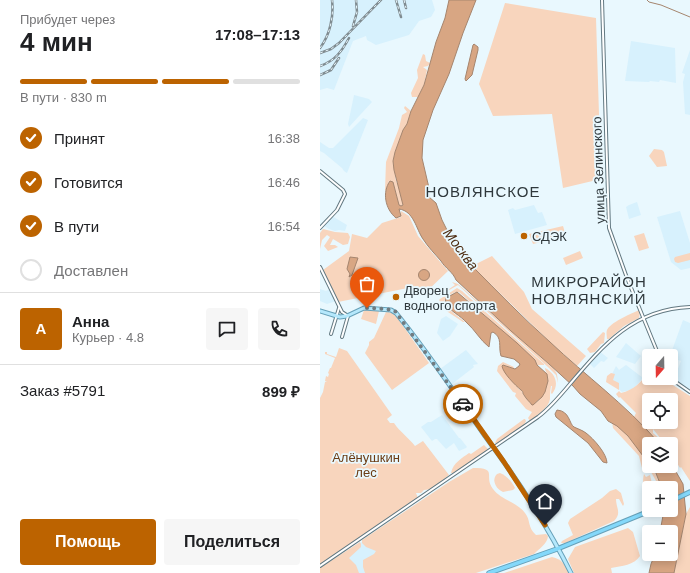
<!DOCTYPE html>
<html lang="ru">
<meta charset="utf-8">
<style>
:root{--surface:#fff;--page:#f6f6f6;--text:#202124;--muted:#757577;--line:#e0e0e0;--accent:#bc6300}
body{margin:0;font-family:Helvetica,sans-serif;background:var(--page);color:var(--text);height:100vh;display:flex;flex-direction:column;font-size:15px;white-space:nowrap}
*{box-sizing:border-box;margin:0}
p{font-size:13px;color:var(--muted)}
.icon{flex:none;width:22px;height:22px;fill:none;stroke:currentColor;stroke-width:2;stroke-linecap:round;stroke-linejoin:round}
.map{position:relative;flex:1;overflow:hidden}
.details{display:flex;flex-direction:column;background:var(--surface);width:320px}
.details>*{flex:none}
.needle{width:26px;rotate:200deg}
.fabs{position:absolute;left:322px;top:349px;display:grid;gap:8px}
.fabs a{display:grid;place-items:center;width:36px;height:36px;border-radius:4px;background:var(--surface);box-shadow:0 2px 10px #0003;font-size:20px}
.pin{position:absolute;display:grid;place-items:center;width:34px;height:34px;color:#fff;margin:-41px -17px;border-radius:50% 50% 50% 0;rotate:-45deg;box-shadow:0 0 4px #0007}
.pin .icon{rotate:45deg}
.courier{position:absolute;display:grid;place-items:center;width:40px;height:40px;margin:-20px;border:3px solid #bc6300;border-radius:50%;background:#fff;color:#222;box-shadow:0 1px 5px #0007}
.overview em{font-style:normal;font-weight:800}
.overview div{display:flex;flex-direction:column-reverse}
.overview{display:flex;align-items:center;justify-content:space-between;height:68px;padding:0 20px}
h1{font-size:26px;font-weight:800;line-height:30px}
.bar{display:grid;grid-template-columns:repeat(4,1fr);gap:6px 4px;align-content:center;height:48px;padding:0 20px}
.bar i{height:5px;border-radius:3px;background:var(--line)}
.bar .selected{background:var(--accent)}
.bar p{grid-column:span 4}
.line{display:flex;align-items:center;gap:10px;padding:0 20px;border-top:1px solid var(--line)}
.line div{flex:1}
.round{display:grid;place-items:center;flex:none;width:42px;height:42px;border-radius:4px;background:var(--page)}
ol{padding:0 20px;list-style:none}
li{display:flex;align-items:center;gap:12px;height:44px}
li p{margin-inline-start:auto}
li .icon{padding:4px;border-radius:50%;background:var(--accent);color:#fff;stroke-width:4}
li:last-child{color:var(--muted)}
li i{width:22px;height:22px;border:2px solid var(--line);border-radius:50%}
.button{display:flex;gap:8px;margin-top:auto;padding:8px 20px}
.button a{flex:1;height:46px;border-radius:4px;background:var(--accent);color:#fff;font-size:16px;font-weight:800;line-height:46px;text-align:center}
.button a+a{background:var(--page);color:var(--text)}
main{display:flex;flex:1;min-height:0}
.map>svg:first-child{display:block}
.built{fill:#d7f1fd}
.green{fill:#f8d5bd;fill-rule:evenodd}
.water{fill:#d8a683;stroke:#a5856e}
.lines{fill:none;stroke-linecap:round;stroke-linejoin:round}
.stream{stroke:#a5856e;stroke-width:1}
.minor-casing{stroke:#627881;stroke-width:4}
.major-casing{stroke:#66a0b8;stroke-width:5}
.highway-casing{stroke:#66a0b8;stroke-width:5.5}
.minor{stroke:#fff;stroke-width:2}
.major{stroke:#b5e8fc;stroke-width:3}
.highway{stroke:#83d8fa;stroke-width:3.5}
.rail-casing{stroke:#7f8b90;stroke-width:2.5}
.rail{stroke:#e9f8fe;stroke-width:1;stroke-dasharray:3;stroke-linecap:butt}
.done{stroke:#707b80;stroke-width:4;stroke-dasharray:0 7.2}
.route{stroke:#bc6300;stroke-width:5}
.poi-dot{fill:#bc6300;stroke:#e9f8fe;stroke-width:1.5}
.labels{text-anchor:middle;stroke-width:3.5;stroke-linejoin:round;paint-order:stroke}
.street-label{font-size:13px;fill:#2f383c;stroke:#e9f8fe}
.poi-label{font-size:13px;fill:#2f383c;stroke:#e9f8fe;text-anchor:start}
.park-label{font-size:13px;fill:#6b3c14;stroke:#e9f8fe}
.water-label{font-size:14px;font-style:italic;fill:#4e2d12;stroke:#e9f8fe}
.quarter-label{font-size:15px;letter-spacing:1px;fill:#2f383c;stroke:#e9f8fe}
</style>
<main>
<section class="details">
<div class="overview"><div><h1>4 мин</h1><p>Прибудет через</p></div><em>17:08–17:13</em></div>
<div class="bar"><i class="selected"></i><i class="selected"></i><i class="selected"></i><i></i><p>В пути · 830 m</p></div>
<ol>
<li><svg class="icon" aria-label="check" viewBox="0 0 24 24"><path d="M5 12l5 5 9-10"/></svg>Принят<p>16:38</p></li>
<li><svg class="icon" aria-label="check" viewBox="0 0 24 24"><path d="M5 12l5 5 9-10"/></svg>Готовится<p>16:46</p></li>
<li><svg class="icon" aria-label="check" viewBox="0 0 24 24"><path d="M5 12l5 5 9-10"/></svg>В пути<p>16:54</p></li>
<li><i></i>Доставлен</li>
</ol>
<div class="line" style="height:72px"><b class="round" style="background:var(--accent);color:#fff">А</b><div><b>Анна</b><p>Курьер · 4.8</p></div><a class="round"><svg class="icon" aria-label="chat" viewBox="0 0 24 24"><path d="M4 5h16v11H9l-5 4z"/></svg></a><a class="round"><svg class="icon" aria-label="phone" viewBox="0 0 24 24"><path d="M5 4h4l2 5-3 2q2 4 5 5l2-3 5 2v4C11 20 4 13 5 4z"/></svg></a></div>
<div class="line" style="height:52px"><div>Заказ #5791</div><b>899 ₽</b></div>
<div class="button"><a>Помощь</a><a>Поделиться</a></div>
</section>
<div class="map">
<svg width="370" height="573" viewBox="0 0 370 573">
<rect width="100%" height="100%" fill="#e9f8fe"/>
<g class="built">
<path d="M0,0H112L115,10L111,17L99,21L89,35L56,45L47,40L46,36L33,41L14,90L7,88L0,90Z"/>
<path d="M311,41L355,48L356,83L340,80L339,82L330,81L329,82L305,81Z"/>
<path d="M370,50V115L365,114L363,82L365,74L362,73Z"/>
<path d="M34,95L49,99L52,102L29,127L28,124Z"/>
<path d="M43,118L48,120L27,173L24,171L22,168L4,153L0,151V142L9,148H13Z"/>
<path d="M317,202L321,215L309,219L306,207L309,205Z"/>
<path d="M214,205L218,213L222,212L227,225L195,234L188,210L193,208L195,210Z"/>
<path d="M360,211L370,243V268L361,270L351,262L337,217Z"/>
<path d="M12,216L27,225L25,231L19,230L15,231L9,229L4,226Z"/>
<path d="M0,289L6,291L10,289L16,301L7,304L0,301Z"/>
<path d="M126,316L138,324L130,336L123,341L117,333L121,319Z"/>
<path d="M363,320L370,323V389L354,379L361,361L351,358L350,356Z"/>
<path d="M306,343L321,356L315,364L296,357Z"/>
<path d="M146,350L158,364L153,365L154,367L132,384L120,369Z"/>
<path d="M279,351L288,358L284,362L281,361L274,368L269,363Z"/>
<path d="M306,365L323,378L314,388L307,391L302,392L289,380L296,366L299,370Z"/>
<path d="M122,415L139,438H140L147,447L146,448L139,451L134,443L126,449L117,439H115L112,441L101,427L108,422H111Z"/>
<path d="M49,537L60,556L47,573H38L24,554Z"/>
</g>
<g class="green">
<path d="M185,3L276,18L281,179L243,188L232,114L173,116L159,84Z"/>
<path d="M103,54L105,55L106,61L110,63L108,66L103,67L107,70L104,85L98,97H92L91,93L98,78L97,70Z"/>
<path d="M85,106L91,111L87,124L83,130L75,152L73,161L76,181L79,187L84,203L81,206L79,205L73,182L69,181L66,191L65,190L66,162L79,128L82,115L87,112L84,108Z"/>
<path d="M334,149L342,150L344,152L347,166L337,167L329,156Z"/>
<path d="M81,211L89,216L98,236L128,271L104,294L98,286L18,302L3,270L29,251L32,234L47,238L62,223L81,217Z"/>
<path d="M243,226L246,236L213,244L209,234Z"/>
<path d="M3,229L15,232L28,233L30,237L28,244L23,245L13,239L10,245H15L18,247L8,251L4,246L10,237L7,235L2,240L0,249V233Z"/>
<path d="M324,233L329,248L319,251L314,236Z"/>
<path d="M260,251L263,258L246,265L243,258Z"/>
<path d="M370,253V260L358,263L355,262L354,259L355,257Z"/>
<path d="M172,256L204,292L212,309L266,356L257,366L230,342L152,266Z"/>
<path d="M132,282L138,284L234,369L237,374L238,383L236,375L229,368L138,285L117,297L135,285Z"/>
<path d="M137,288L142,291L224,364V365H217L215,360L139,292C133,291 126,297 124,302L131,311L145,322H143L125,310L119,300L120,299Z"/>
<path d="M44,310L59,311L56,324L41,319Z"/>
<path d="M317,311L319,310L320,313L319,318L304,326L289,339H287C287,337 286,332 287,330C290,323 310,314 317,311Z"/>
<path d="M66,312L74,313L109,363L72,390L45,353L49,345V342L54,338Z"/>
<path d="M283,332L285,333L284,343L281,344L275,352L270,353L267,349Z"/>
<path d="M19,348L27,351L72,415L67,419L70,423H74C80,432 88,437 95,446L103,441L129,475L112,489L104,490L101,493H96L98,498L0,565V398L3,392L5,382H7L5,381L6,376L8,377L9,374L8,373L10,368H11L15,358L5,354V352H7V354L16,357Z"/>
<path d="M183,362L194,367L193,369L185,365V372L199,389L202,391L203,394L211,404C223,403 229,385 227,374C226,372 225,370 225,368C235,373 240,384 232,394L231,393L232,386H231C230,391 230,394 230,399C229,408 216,416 210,421L208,418L212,412L206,409L195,396L196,393L193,392L177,371L178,366Z"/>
<path d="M329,372V378H342L370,396V481L361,467L360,468L353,457L355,455L352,451H351V444H345L333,429V433L340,439L342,444H339L314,417L316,413L300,397L299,398L296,394L299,391L301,393C314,390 321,382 329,372ZM329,400H351V422H329Z"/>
<path d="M291,373L295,374L293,380L299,383V390L286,382L287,376Z"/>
<path d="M204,419H205L206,421L204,425L178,443H175L177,439Z"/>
<path d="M292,422C310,435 335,467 342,488H340L331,472H323L319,456L293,428Z"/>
<path d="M164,445L168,449V451L133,473H131C133,463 142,458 149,453L151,454Z"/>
<path d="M153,468C179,468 163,476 173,489C181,500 197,502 205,513C211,520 207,527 216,535L226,534L228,536C228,543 219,549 214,554L156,573H45L43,567V560L54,554L56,551L46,547L42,543V540L129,482Z"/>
<path d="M180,473C186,475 192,482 195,488L193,490L183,492C176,489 171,480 177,474Z"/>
<path d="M324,474L326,477L330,475L333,488H329V497C323,492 322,481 324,474Z"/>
<path d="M296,489L301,493L304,504L303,506L299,499H296C296,508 302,513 294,521L245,543H241L242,541L253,535L248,523L250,519L282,498L290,491Z"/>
<path d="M370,507V573H354L366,514Z"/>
<path d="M308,528L313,532L320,556C314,565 302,566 291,568L292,573H254L248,559L255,547Z"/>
<path d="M40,542L41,544V547L29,558L36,565L39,573H0V568Z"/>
<path d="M232,557C242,559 245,565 249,573H184Z"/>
</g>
<g class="water">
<path d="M129,0H156L143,33L129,74L113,110L103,140L102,158L109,188V197L116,203L122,220L142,260L153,267C178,292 203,318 230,342C266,376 305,404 338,442L339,444H329V464L308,436L297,426L288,421L281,411L260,394L253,386L229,364L191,331L136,280C133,272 125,268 121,261C115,254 108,247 103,239C96,229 94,211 79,209L81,216L76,218C65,209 62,192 70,181L73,182L79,205L81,206L83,205L74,170L73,161L75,152L83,130L87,124L91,111L104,85L116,42L125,18Z"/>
<path d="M154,44L158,47V50L152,75L146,81L145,79L153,45Z"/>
<path d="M30,257L38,258L32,275L29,277L30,274L27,269Z"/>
<circle cx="104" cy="275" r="5.5"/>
<path d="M137,292L197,343L215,360L217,365L227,374L228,381L225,392L222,397L213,405H212C210,402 206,399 204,395C202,393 204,392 201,390C195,385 183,373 182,366L183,365L195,369L199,366L200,364L194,359L181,356C178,346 183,338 173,332L171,333L169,347C160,340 155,330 147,323C140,315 131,312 125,303L126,298Z"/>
<path d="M237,410C250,411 249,424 254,427C258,429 262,430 266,433C274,439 287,454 287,463L283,462L268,443L236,417L235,414Z"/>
<path d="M351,463L363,484L366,514L354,573H329L331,564L335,554H351V532H340L344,510H351V488H342L335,471L330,466H351Z"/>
</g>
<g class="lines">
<path class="stream" d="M327,0L329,2L341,5L370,17"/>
<g class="minor-casing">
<g id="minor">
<path d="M282,0L289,228L307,278L339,356"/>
<path d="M0,171L23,190L25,194L17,210L0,228"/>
<path d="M0,267L22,312L28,316L22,337"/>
<path d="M11,334L19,308"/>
<path d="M350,378L370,392"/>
<path d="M0,566L218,417C230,408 240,396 250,384C284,344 314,309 370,307"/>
</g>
</g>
<g class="major-casing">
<path id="major" d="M0,311L20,317L27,316L44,308L71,310L76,313C108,352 136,395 165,436C197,479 227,525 251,573"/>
</g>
<g class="highway-casing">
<g id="highway">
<path d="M351,501L370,492"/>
<path d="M169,573L237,549L332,510"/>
</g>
</g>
<use href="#minor" class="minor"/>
<use href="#major" class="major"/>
<use href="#highway" class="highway"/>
<g class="rail-casing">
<g id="rail">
<path d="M76,0L81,17"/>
<path d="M84,0L86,8"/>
<path d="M33,26L37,12L36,0"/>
<path d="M0,48C10,35 14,16 12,0"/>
<path d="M0,53L11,49L19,43L61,0"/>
<path d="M0,66C15,61 22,51 29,38"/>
<path d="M0,75L11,70L19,58"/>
</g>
</g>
<use href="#rail" class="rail"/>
</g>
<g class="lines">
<path class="done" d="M47,308L67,309L75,311L143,404"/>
<path class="route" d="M143,404L184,462L225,525"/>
</g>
<g class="poi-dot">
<circle cx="204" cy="236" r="4"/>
<circle cx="76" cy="297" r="4"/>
</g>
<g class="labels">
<g class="street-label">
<text transform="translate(278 170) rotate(-92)" y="5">улица Зелинского</text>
</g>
<g class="poi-label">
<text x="212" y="241">СДЭК</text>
<text x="84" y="295">Дворец<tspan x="84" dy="15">водного спорта</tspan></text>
</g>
<g class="park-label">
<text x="46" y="462">Алёнушкин<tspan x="46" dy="15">лес</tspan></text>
</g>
<g class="water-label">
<text transform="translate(141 249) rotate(53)" y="5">Москва</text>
</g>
<g class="quarter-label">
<text x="163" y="197">НОВЛЯНСКОЕ</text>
<text x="269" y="287">МИКРОРАЙОН<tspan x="269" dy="17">НОВЛЯНСКИЙ</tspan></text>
</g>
</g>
</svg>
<div class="fabs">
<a><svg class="needle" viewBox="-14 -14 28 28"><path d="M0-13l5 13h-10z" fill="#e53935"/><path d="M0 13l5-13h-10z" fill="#757577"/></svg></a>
<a><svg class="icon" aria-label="locate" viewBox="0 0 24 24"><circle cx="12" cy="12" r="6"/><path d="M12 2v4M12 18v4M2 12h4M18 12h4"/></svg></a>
<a><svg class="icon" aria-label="layers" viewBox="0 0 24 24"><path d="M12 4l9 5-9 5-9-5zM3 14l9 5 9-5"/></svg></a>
<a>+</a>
<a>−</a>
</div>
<div class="pin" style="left:47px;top:308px;background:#ea580c"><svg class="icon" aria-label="bag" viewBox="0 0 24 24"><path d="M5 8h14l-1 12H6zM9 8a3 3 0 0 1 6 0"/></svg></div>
<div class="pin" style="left:225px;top:525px;background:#1f2937"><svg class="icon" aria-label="home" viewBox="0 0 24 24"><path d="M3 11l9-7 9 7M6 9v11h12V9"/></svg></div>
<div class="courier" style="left:143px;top:404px"><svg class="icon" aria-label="car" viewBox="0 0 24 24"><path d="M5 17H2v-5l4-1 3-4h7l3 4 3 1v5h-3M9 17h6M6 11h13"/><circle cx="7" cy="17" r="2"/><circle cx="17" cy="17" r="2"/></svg></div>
</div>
</main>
